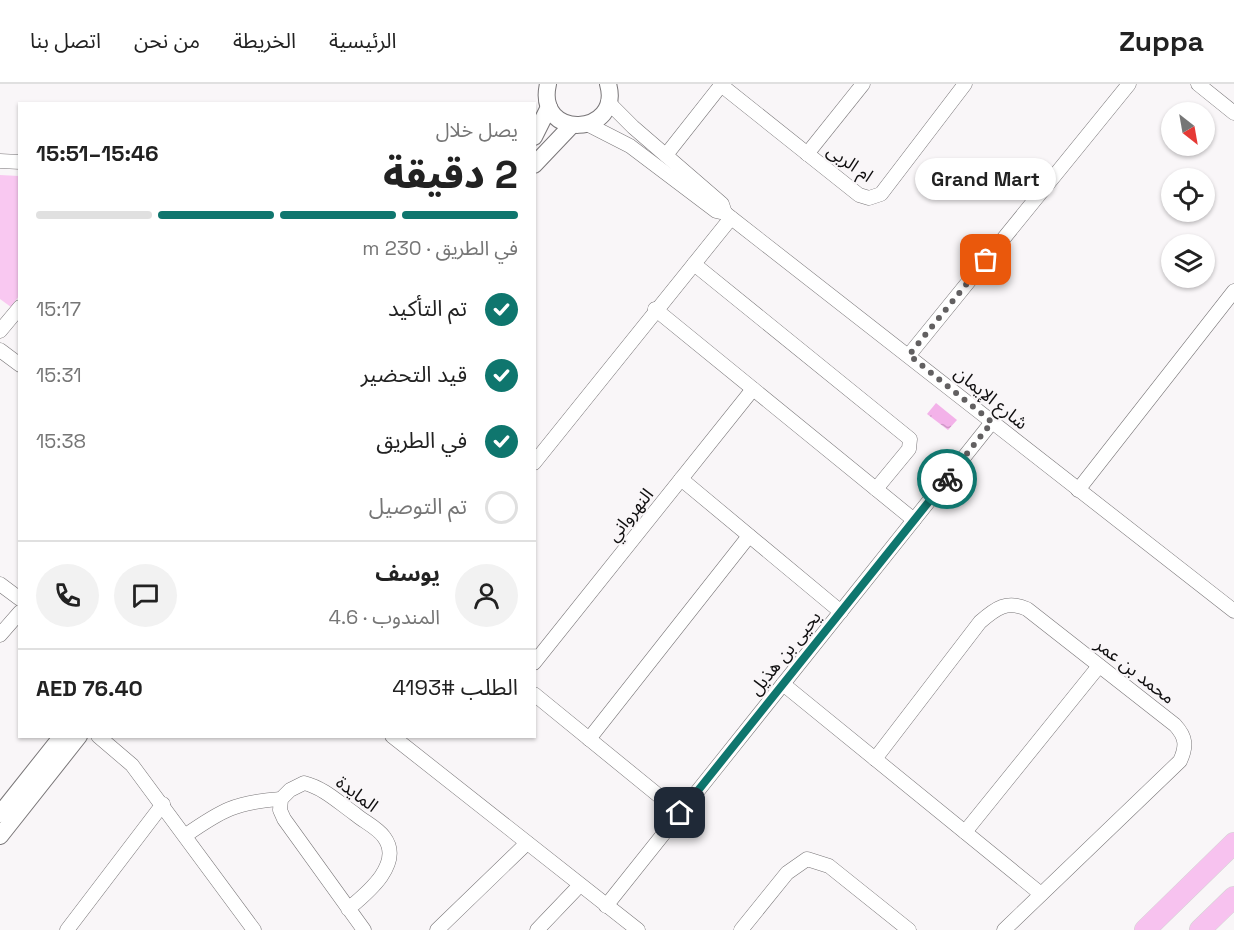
<!DOCTYPE html>
<html lang="ar">
<meta charset="utf-8">
<style>
:root{--surface:#fff;--page:#f2f2f2;--text:#222;--muted:#767676;--line:#e0e0e0;--accent:#0f766e}
body{margin:0;font-family:"Space Grotesk","Noto Sans Arabic",sans-serif;background:var(--page);color:var(--text);direction:rtl;height:100vh;display:flex;flex-direction:column;font-size:22px;white-space:nowrap}
*{box-sizing:border-box;margin:0}
p{font-size:20px;color:var(--muted)}
.icon{flex:none;width:33px;height:33px;fill:none;stroke:currentColor;stroke-width:2;stroke-linecap:round;stroke-linejoin:round}
.map{position:relative;flex:1;overflow:hidden;direction:ltr}
.sheet{position:absolute;left:18px;top:18px;width:518px;height:636px;display:flex;flex-direction:column;background:var(--surface);border-radius:0px;box-shadow:0 2px 4px #0004;direction:rtl}
.sheet>*{flex:none}
.needle{width:39px;rotate:149deg}
.controls{position:absolute;left:1161px;top:18px;display:grid;gap:12px}
.controls a{display:grid;place-items:center;width:54px;height:54px;border-radius:50%;background:var(--surface);box-shadow:0 2px 4px #0004;font-size:30px}
.pin{position:absolute;display:grid;place-items:center;width:51px;height:51px;color:#fff;margin:-26px;border-radius:12px;box-shadow:0 3px 9px #0006}
.courier{position:absolute;display:grid;place-items:center;width:60px;height:60px;margin:-30px;border:4px solid #0f766e;border-radius:50%;background:#fff;color:#222;box-shadow:0 2px 8px #0007}
.bubble{position:absolute;height:42px;border-radius:21px;background:var(--surface);box-shadow:0 2px 4px #0004;font-size:20px;font-weight:800;line-height:42px;text-align:center;direction:rtl}
.headline em{font-style:normal;font-weight:800}
.headline div{display:flex;flex-direction:column-reverse}
.headline{display:flex;align-items:center;justify-content:space-between;height:102px;padding:0 18px}
h1{font-size:39px;font-weight:800;line-height:45px}
.bar{display:grid;grid-template-columns:repeat(4,1fr);gap:9px 6px;align-content:center;height:72px;padding:0 18px}
.bar i{height:8px;border-radius:4px;background:var(--line)}
.bar .on{background:var(--accent)}
.bar p{grid-column:span 4}
.line{display:flex;align-items:center;gap:15px;padding:0 18px;border-top:2px solid var(--line)}
.line div{flex:1}
.round{display:grid;place-items:center;flex:none;width:63px;height:63px;border-radius:32px;background:var(--page)}
ol{padding:0 18px;list-style:none}
li{display:flex;align-items:center;gap:18px;height:66px}
li p{margin-inline-start:auto}
li .icon{padding:6px;border-radius:50%;background:var(--accent);color:#fff;stroke-width:4}
li:last-child{color:var(--muted)}
li i{width:33px;height:33px;border:3px solid var(--line);border-radius:50%}
header{display:flex;align-items:center;gap:36px;box-sizing:border-box;height:84px;padding:0 30px;background:var(--surface);border-bottom:2px solid var(--line)}
header strong{font-size:28px}
nav{display:flex;gap:33px;margin-inline-start:auto;font-size:21px}
.map>svg:first-child{display:block}
.park{fill:#f9c8f1}
.water{fill:url(#water-ripples)}
.lines{fill:none;stroke-linecap:round;stroke-linejoin:round}
.minor-casing{stroke:#797678;stroke-width:15}
.tertiary-casing{stroke:#797678;stroke-width:18}
.primary-casing{stroke:#d4d4d4;stroke-width:22}
.minor{stroke:#fff;stroke-width:14}
.tertiary{stroke:#fff;stroke-width:16}
.primary{stroke:#f7c2ef;stroke-width:21}
.done{stroke:#626061;stroke-width:6;stroke-dasharray:0 10.8}
.route{stroke:#0f766e;stroke-width:8}
.labels{text-anchor:middle;stroke-width:4.5;stroke-linejoin:round;paint-order:stroke}
.street-label{font-size:18px;fill:#100f10;stroke:#f9f6f8}
</style>
<header>
<strong>Zuppa</strong>
<nav><a>الرئيسية</a><a>الخريطة</a><a>من نحن</a><a>اتصل بنا</a></nav>
</header>
<div class="map">
<svg width="1234" height="846" viewBox="0 0 1234 846">
<defs>
<pattern id="water-ripples" width="26" height="14" patternUnits="userSpaceOnUse" patternTransform="scale(1.5)"><rect width="26" height="14" fill="#f3b2e9"/><path d="M2 4q2-2 4 0t4 0M15 11q2-2 4 0t4 0" fill="none" stroke="#cf98c7"/></pattern>
</defs>
<rect width="100%" height="100%" fill="#f9f6f8"/>
<path class="park" d="M0,91L19,92V212L11,223L0,215Z"/>
<path class="water" d="M936,319L957,336L948,346L927,330Z"/>
<g class="lines">
<g class="minor-casing">
<g id="minor">
<path d="M1198,0L1234,29"/>
<path d="M721,1L859,111L869,114L881,110L965,0"/>
<path d="M608,18L633,43L714,113L722,120L725,129"/>
<path d="M587,40L630,62L716,127L725,129L1234,527"/>
<path d="M807,70L863,0"/>
<path d="M666,71L722,0"/>
<path d="M0,77L20,78"/>
<path d="M694,180L910,355L909,365L876,405"/>
<path d="M655,225L914,436"/>
<path d="M0,247L20,223"/>
<path d="M0,266L20,281"/>
<path d="M909,271L1129,0"/>
<path d="M534,379L731,134"/>
<path d="M681,395L841,528"/>
<path d="M1078,406L1234,207"/>
<path d="M0,500L20,515"/>
<path d="M0,551L20,528"/>
<path d="M534,579L753,305"/>
<path d="M783,600L1041,810"/>
<path d="M534,610L680,729"/>
<path d="M98,652L132,681L254,846"/>
<path d="M392,652L638,846"/>
<path d="M589,655L749,452"/>
<path d="M875,675L980,538C996,524 1007,516 1027,525L1175,641C1186,653 1187,662 1180,677L1004,846"/>
<path d="M965,748L1099,582"/>
<path d="M186,751C222,726 236,718 281,715"/>
<path d="M606,822L992,338"/>
<path d="M348,825C366,810 404,780 384,753C378,744 363,737 355,730C338,718 324,704 304,699L290,706L281,715L280,726L284,735L364,846"/>
<path d="M67,846L163,720"/>
<path d="M437,846L527,759"/>
<path d="M537,846L580,801"/>
<path d="M741,846L787,789L807,775L829,782L909,846"/>
</g>
</g>
<g class="tertiary-casing">
<g id="tertiary">
<path d="M548,0C535,57 623,52 608,0"/>
<path d="M534,53L549,23"/>
<path d="M534,81L572,41"/>
<path d="M0,730L62,652"/>
<path d="M0,752L79,652"/>
</g>
</g>
<g class="primary-casing">
<g id="primary">
<path d="M1145,846L1234,759"/>
<path d="M1200,846L1234,813"/>
</g>
</g>
<use href="#minor" class="minor"/>
<use href="#tertiary" class="tertiary"/>
<use href="#primary" class="primary"/>
</g>
<g class="lines">
<path class="done" d="M947,395L992,338L909,271L986,176"/>
<path class="route" d="M680,729L947,395"/>
</g>
<g class="labels">
<g class="street-label">
<text transform="translate(850 79) rotate(35)" y="6">ام الربى</text>
<text transform="translate(991 314) rotate(39)" y="6">شارع الإيمان</text>
<text transform="translate(630 431) rotate(-51)" y="6">النهرواني</text>
<text transform="translate(785 569) rotate(-51)" y="6">يحيى بن هذيل</text>
<text transform="translate(1135 587) rotate(38)" y="6">محمد بن عمر</text>
<text transform="translate(357 710) rotate(37)" y="6">المايدة</text>
</g>
</g>
</svg>
<div class="controls">
<a><svg class="needle" viewBox="-14 -14 28 28"><path d="M0-13l5 13h-10z" fill="#e53935"/><path d="M0 13l5-13h-10z" fill="#767676"/></svg></a>
<a><svg class="icon" aria-label="locate" viewBox="0 0 24 24"><circle cx="12" cy="12" r="6"/><path d="M12 2v4M12 18v4M2 12h4M18 12h4"/></svg></a>
<a><svg class="icon" aria-label="layers" viewBox="0 0 24 24"><path d="M12 4l9 5-9 5-9-5zM3 14l9 5 9-5"/></svg></a>
</div>
<div class="pin" style="left:986px;top:176px;background:#ea580c"><svg class="icon" aria-label="bag" viewBox="0 0 24 24"><path d="M5 8h14l-1 12H6zM9 8a3 3 0 0 1 6 0"/></svg></div>
<div class="pin" style="left:680px;top:729px;background:#1f2937"><svg class="icon" aria-label="home" viewBox="0 0 24 24"><path d="M3 11l9-7 9 7M6 9v11h12V9"/></svg></div>
<div class="courier" style="left:947px;top:395px"><svg class="icon" aria-label="bike" viewBox="0 0 24 24"><circle cx="6" cy="16" r="4"/><circle cx="18" cy="16" r="4"/><path d="M6 16l4-8h5l3 8M10 8l3 8H6M13 5h3"/></svg></div>
<div class="bubble" style="left:915px;top:74px;width:141px">Grand Mart</div>
<section class="sheet">
<div class="headline"><div><h1>2 دقيقة</h1><p>يصل خلال</p></div><em>15:46–15:51</em></div>
<div class="bar"><i class="on"></i><i class="on"></i><i class="on"></i><i></i><p>في الطريق · 230 m</p></div>
<ol>
<li><svg class="icon" aria-label="check" viewBox="0 0 24 24"><path d="M5 12l5 5 9-10"/></svg>تم التأكيد<p>15:17</p></li>
<li><svg class="icon" aria-label="check" viewBox="0 0 24 24"><path d="M5 12l5 5 9-10"/></svg>قيد التحضير<p>15:31</p></li>
<li><svg class="icon" aria-label="check" viewBox="0 0 24 24"><path d="M5 12l5 5 9-10"/></svg>في الطريق<p>15:38</p></li>
<li><i></i>تم التوصيل</li>
</ol>
<div class="line" style="height:108px"><a class="round"><svg class="icon" aria-label="person" viewBox="0 0 24 24"><circle cx="12" cy="8" r="4"/><path d="M4 21q1-7 8-7t8 7"/></svg></a><div><b>يوسف</b><p>المندوب · 4.6</p></div><a class="round"><svg class="icon" aria-label="chat" viewBox="0 0 24 24"><path d="M4 5h16v11H9l-5 4z"/></svg></a><a class="round"><svg class="icon" aria-label="phone" viewBox="0 0 24 24"><path d="M5 4h4l2 5-3 2q2 4 5 5l2-3 5 2v4C11 20 4 13 5 4z"/></svg></a></div>
<div class="line" style="height:78px"><div>الطلب #4193</div><b>AED 76.40</b></div>
</section>
</div>
